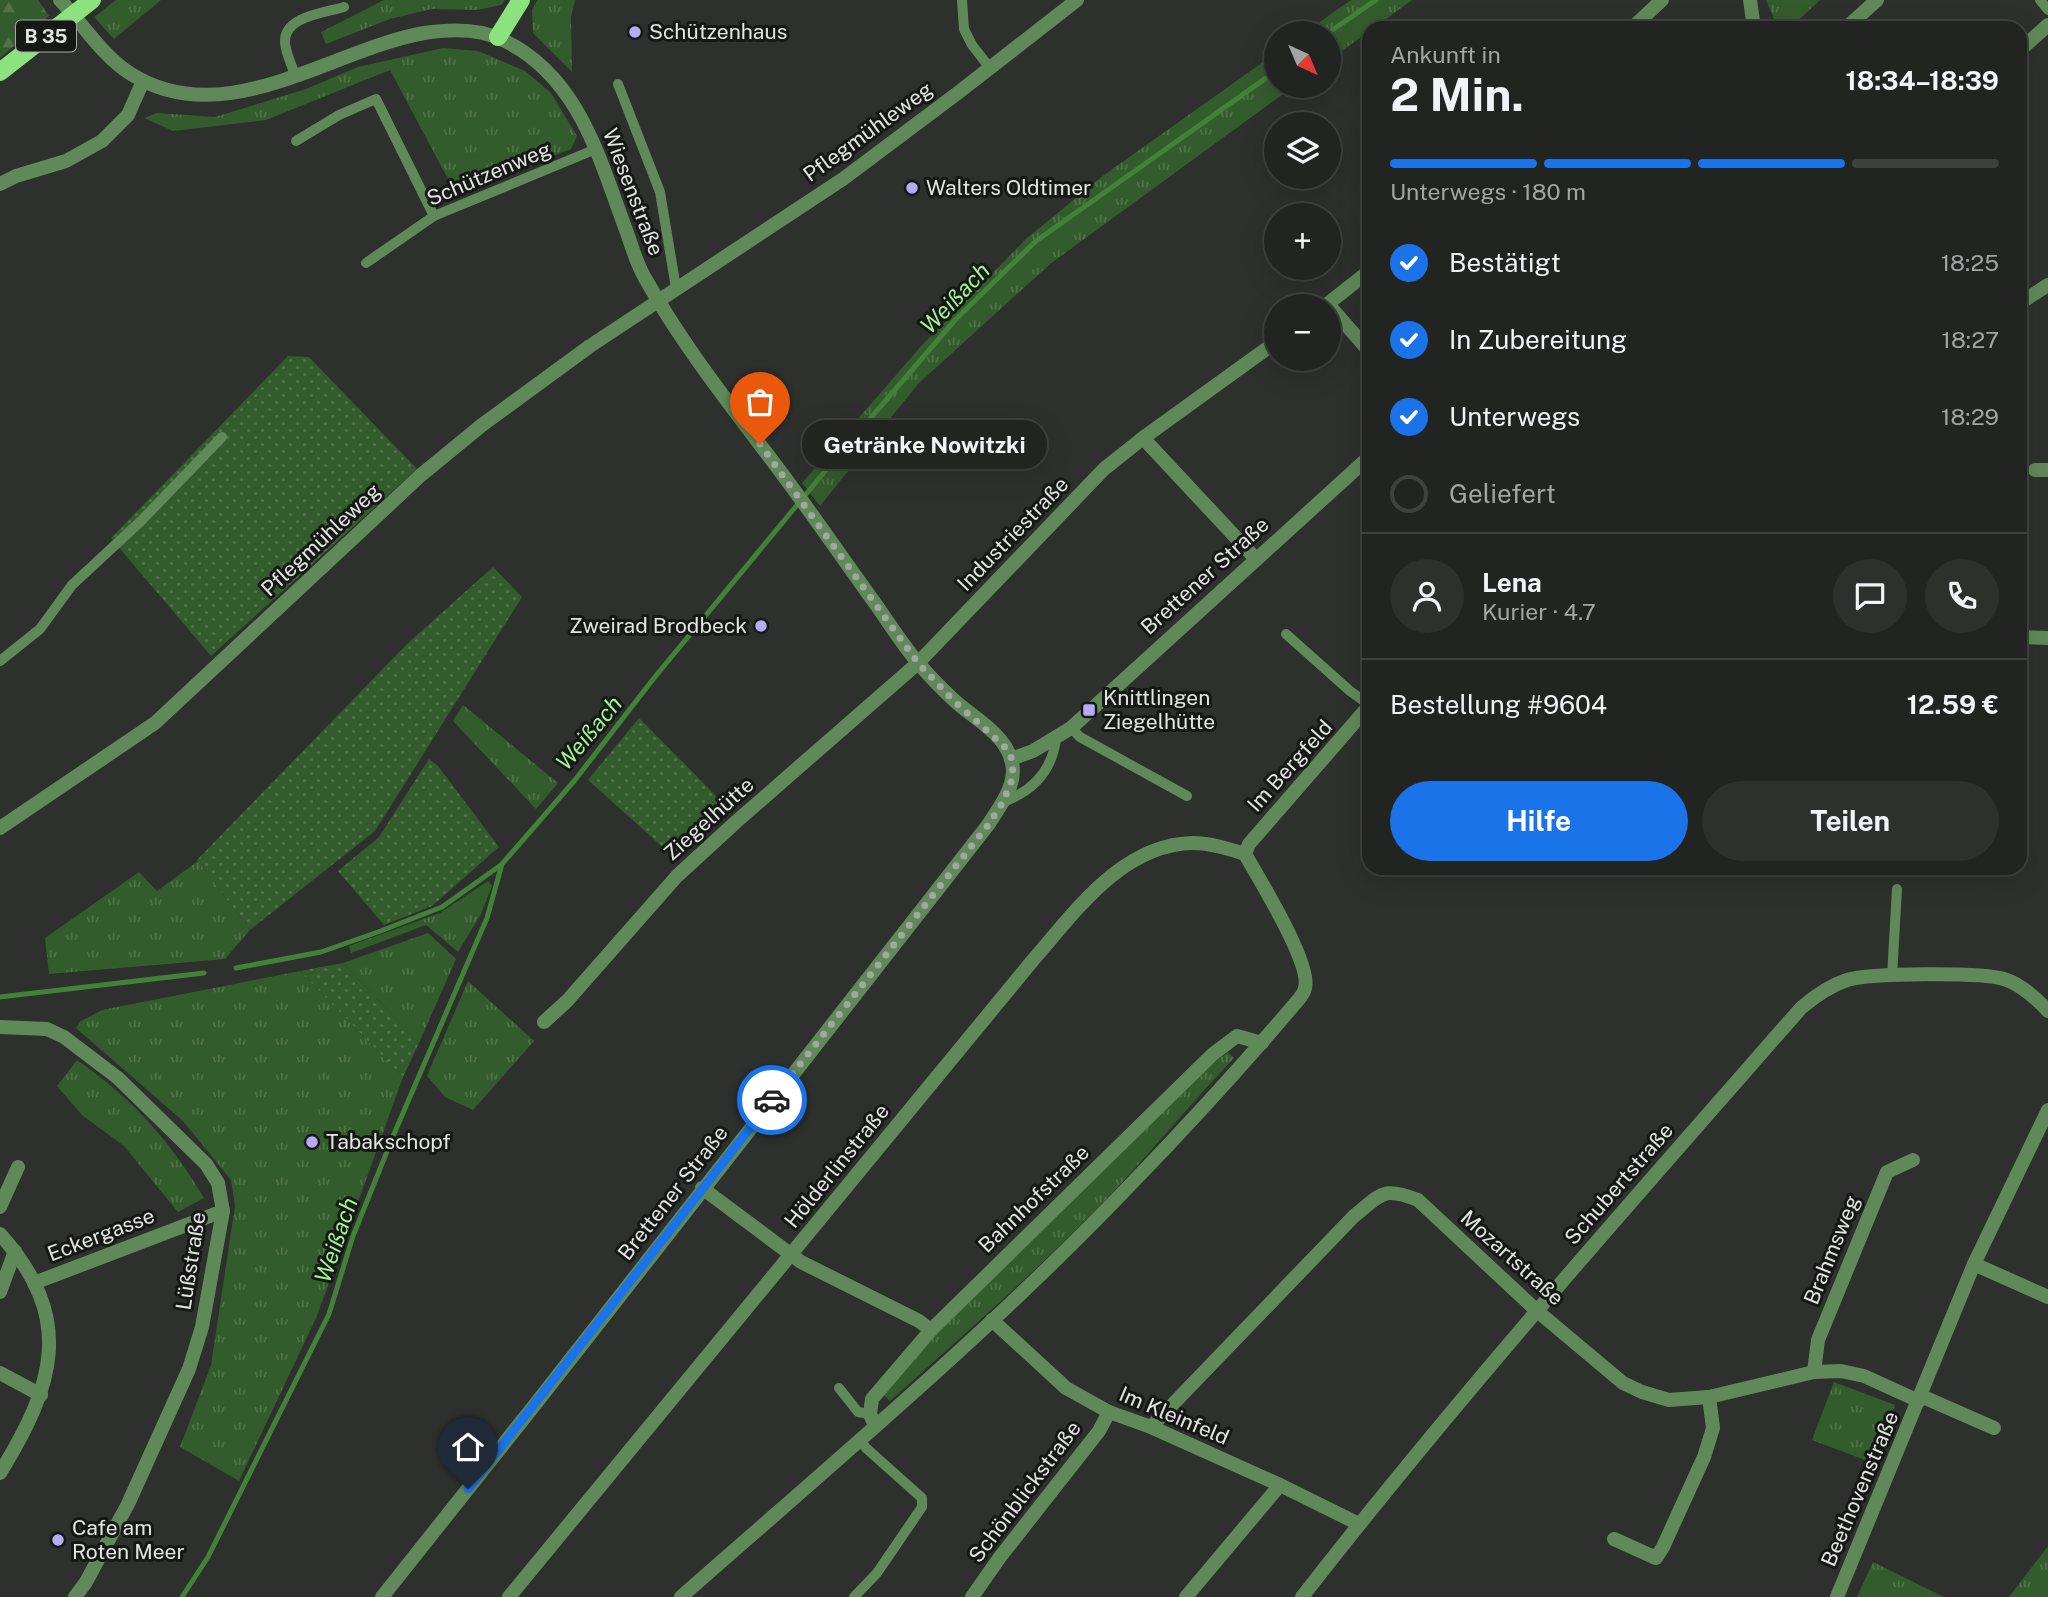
<!DOCTYPE html>
<html lang="de">
<meta charset="utf-8">
<style>
:root{--surface:#222421;--page:#2e302e;--text:#f1f3f6;--muted:#a2a4a5;--line:#3f413f;--accent:#1a73e8}
body{margin:0;font-family:"Public Sans",sans-serif;background:var(--page);color:var(--text);height:100vh;display:flex;flex-direction:column;font-size:26px;white-space:nowrap}
*{box-sizing:border-box;margin:0}
p{font-size:23px;color:var(--muted)}
.icon{flex:none;width:38px;height:38px;fill:none;stroke:currentColor;stroke-width:2;stroke-linecap:round;stroke-linejoin:round}
.map{position:relative;flex:1;overflow:hidden}
.sheet{position:absolute;left:1362px;top:21px;width:665px;height:854px;display:flex;flex-direction:column;background:var(--surface);border-radius:21px;box-shadow:0 7px 28px #0002,0 0 0 2px var(--line)}
.sheet>*{flex:none}
.needle{width:46px;rotate:136deg}
.fabs{position:absolute;left:1264px;top:21px;display:grid;gap:14px}
.fabs a{display:grid;place-items:center;width:77px;height:77px;border-radius:50%;background:var(--surface);box-shadow:0 7px 28px #0002,0 0 0 2px var(--line);font-size:35px}
.pin{position:absolute;display:grid;place-items:center;width:60px;height:60px;color:#fff;margin:-72px -30px;border-radius:50% 50% 50% 0;rotate:-45deg;box-shadow:0 0 7px #0007}
.pin .icon{rotate:45deg}
.courier{position:absolute;display:grid;place-items:center;width:70px;height:70px;margin:-35px;border:5px solid #1a73e8;border-radius:50%;background:#fff;color:#222;box-shadow:0 2px 9px #0007}
.bubble{position:absolute;height:49px;border-radius:24px;background:var(--surface);box-shadow:0 7px 28px #0002,0 0 0 2px var(--line);font-size:23px;font-weight:700;line-height:49px;text-align:center}
.headline em{font-style:normal;font-weight:700}
.headline div{display:flex;flex-direction:column-reverse}
.headline{display:flex;align-items:center;justify-content:space-between;height:119px;padding:0 28px}
h1{font-size:46px;font-weight:700;line-height:52px}
.bar{display:grid;grid-template-columns:repeat(4,1fr);gap:10px 7px;align-content:center;height:84px;padding:0 28px}
.bar i{height:9px;border-radius:5px;background:var(--line)}
.bar .active{background:var(--accent)}
.bar p{grid-column:span 4}
.line{display:flex;align-items:center;gap:18px;padding:0 28px;border-top:2px solid var(--line)}
.line div{flex:1}
.round{display:grid;place-items:center;flex:none;width:74px;height:74px;border-radius:37px;background:var(--page)}
ol{padding:0 28px;list-style:none}
li{display:flex;align-items:center;gap:21px;height:77px}
li p{margin-inline-start:auto}
li .icon{padding:7px;border-radius:50%;background:var(--accent);color:#fff;stroke-width:4}
li:last-child{color:var(--muted)}
li i{width:38px;height:38px;border:4px solid var(--line);border-radius:50%}
.action{display:flex;gap:14px;margin-top:auto;padding:14px 28px}
.action a{flex:1;height:80px;border-radius:42px;background:var(--accent);color:#fff;font-size:28px;font-weight:700;line-height:80px;text-align:center}
.action a+a{background:var(--page);color:var(--text)}
.map>svg:first-child{display:block}
.grass{fill:url(#grass-tufts)}
.forest{fill:url(#forest-firs)}
.garden{fill:url(#garden-dots)}
.lines{fill:none;stroke-linecap:round;stroke-linejoin:round}
.stream{stroke:#428238;stroke-width:5}
.service{stroke:#608959;stroke-width:10}
.minor{stroke:#608959;stroke-width:14}
.tertiary{stroke:#608959;stroke-width:14}
.primary{stroke:#8ce37e;stroke-width:18}
.done{stroke:#a3a6a2;stroke-width:7;stroke-dasharray:0 12.6}
.route{stroke:#1a73e8;stroke-width:9}
.poi-dot{fill:#b7abf8;stroke:#161816;stroke-width:2.5}
.labels{text-anchor:middle;stroke-width:6;stroke-linejoin:round;paint-order:stroke}
.shield{fill:#161816;stroke:#a6a8a5;stroke-width:2}
.shield-label{font-size:19px;font-weight:bold;fill:#e3e5e2}
.poi-label{font-size:21px;fill:#e3e5e2;stroke:#161816;text-anchor:start}
.street-label{font-size:21px;fill:#e3e5e2;stroke:#161816}
.water-label{font-size:23px;font-style:italic;fill:#9ff591;stroke:#161816}
</style>
<div class="map">
<svg width="2048" height="1597" viewBox="0 0 2048 1597">
<defs>
<pattern id="grass-tufts" width="24" height="20" patternUnits="userSpaceOnUse" patternTransform="scale(1.75)"><rect width="24" height="20" fill="#335c2c"/><path d="M3 7l-1-3M5 7V3M7 7l1-3M15 17l-1-3M17 17v-4M19 17l1-3" fill="none" stroke="#50734a"/></pattern>
<pattern id="forest-firs" width="22" height="20" patternUnits="userSpaceOnUse" patternTransform="scale(1.75)"><rect width="22" height="20" fill="#335c2c"/><path d="M5 1l3.5 6h-7zM16 11l3.5 6h-7z" fill="#50734a"/></pattern>
<pattern id="garden-dots" width="8" height="8" patternUnits="userSpaceOnUse" patternTransform="scale(1.75)"><rect width="8" height="8" fill="#335c2c"/><path d="M2 2h.1M6 6h.1" fill="none" stroke="#50734a" stroke-width="1.8" stroke-linecap="round"/></pattern>
</defs>
<rect width="100%" height="100%" fill="#2d302c"/>
<g class="grass">
<path d="M116,0H161L114,39L94,17Z"/>
<path d="M384,0H505L501,5L477,10L432,9L390,19L326,44L321,32Z"/>
<path d="M537,0H575L571,17L572,72L533,33L532,10Z"/>
<path d="M1351,0H1412L1374,28H1368V32L1328,61V33H1304Z"/>
<path d="M1766,0H1820L1790,28H1778Z"/>
<path d="M443,48L478,51L525,71L551,93L577,136L571,149L456,194L390,70L266,120L173,131L144,118L157,113L215,117L306,89L358,67Z"/>
<path d="M1276,53V86H1294L1050,264L918,384L820,506L802,483L923,344L1027,238L1104,175Z"/>
<path d="M463,705L558,783L536,809L453,721Z"/>
<path d="M198,861L250,930L225,959L49,974L45,938L139,872L157,891Z"/>
<path d="M488,881L492,886L481,914L458,952L426,925L351,953L349,946L440,913Z"/>
<path d="M428,933L456,959L419,1043L343,963Z"/>
<path d="M300,971L403,1077L317,1316L239,1481L180,1447L211,1365L235,1206L231,1180L183,1121L76,1028L81,1021L102,1010Z"/>
<path d="M468,981L534,1041L473,1110L445,1097L427,1076Z"/>
<path d="M1228,1052L1234,1058C1194,1100 1156,1146 1116,1189C1045,1264 966,1332 890,1401L883,1394L932,1338L1217,1060Z"/>
<path d="M77,1060C133,1099 170,1141 204,1198L178,1212L124,1146L82,1115L57,1086Z"/>
<path d="M1834,1382L1895,1405L1873,1463L1812,1440Z"/>
<path d="M2048,1546V1597H2009Z"/>
<path d="M1873,1562L1944,1597H1857Z"/>
</g>
<path class="forest" d="M0,0H38L49,16L0,58Z"/>
<g class="garden">
<path d="M288,356L309,357L417,469L211,656L111,538Z"/>
<path d="M493,567L522,597L375,831L250,930L197,860L407,644Z"/>
<path d="M639,718L730,810L676,859L588,780Z"/>
<path d="M429,759L438,766L499,847L432,906L384,925L338,871L379,837Z"/>
<path d="M343,963L419,1043L403,1077L300,971Z"/>
</g>
<g class="lines">
<g class="stream">
<path d="M1328,33L1376,0"/>
<path d="M236,968L321,952L378,932L442,907L501,865"/>
<path d="M0,997L204,973"/>
<path d="M182,1597L208,1557L329,1314L353,1236L394,1134L487,918L502,864L575,780L654,678L826,470L955,320L1036,241L1276,71"/>
</g>
<g class="service">
<path d="M962,0L964,29L972,45L990,68"/>
<path d="M2040,0L2048,10"/>
<path d="M295,75C292,65 285,52 285,42C284,16 325,13 344,7"/>
<path d="M618,84L660,192L676,288"/>
<path d="M296,141L339,115L376,99L434,216"/>
<path d="M366,263L434,216L596,149"/>
<path d="M1286,634L1350,691L1368,704"/>
<path d="M0,661L40,629L72,585L141,521L222,437"/>
<path d="M1071,728L1080,737L1187,796"/>
<path d="M1003,802C1033,791 1052,771 1056,739"/>
<path d="M1892,976L1897,889"/>
<path d="M839,1388L858,1412L870,1414"/>
<path d="M854,1597L877,1573L922,1507V1498L866,1448L860,1440"/>
</g>
<g class="minor">
<path d="M1750,0L1754,28"/>
<path d="M1632,28L1662,0"/>
<path d="M2020,50L2048,25"/>
<path d="M0,184L16,176L66,161L102,141L128,115L143,81"/>
<path d="M2020,303L2048,285"/>
<path d="M1328,304L1368,350"/>
<path d="M1325,306L1368,272"/>
<path d="M1143,438L1256,559"/>
<path d="M2035,470H2048"/>
<path d="M2020,637L2048,638"/>
<path d="M0,828L155,723L421,475L482,425L590,346L843,179L959,92L1077,0"/>
<path d="M1245,854L1249,844L1368,707"/>
<path d="M544,1022L567,1001L677,876L737,821L918,663L1104,469L1143,438L1276,342"/>
<path d="M0,1027L47,1029L64,1037L118,1078L206,1164L218,1183L223,1211L202,1327L189,1369L128,1504L86,1582L75,1597"/>
<path d="M702,1188L801,1262L919,1321L931,1330"/>
<path d="M0,1207L18,1167"/>
<path d="M0,1234C76,1319 54,1385 0,1473"/>
<path d="M1974,1264L2048,1297"/>
<path d="M34,1283L223,1211"/>
<path d="M0,1292L15,1251"/>
<path d="M992,1320L1066,1388L1109,1412L1151,1427L1280,1485L1359,1524"/>
<path d="M1814,1372L1818,1340L1887,1172L1913,1160"/>
<path d="M0,1373L41,1395"/>
<path d="M1921,1396L1994,1428"/>
<path d="M875,1426L870,1414L872,1399L931,1330L1213,1054L1237,1036L1262,1043"/>
<path d="M1151,1427L1354,1216C1382,1194 1382,1186 1418,1200L1536,1310L1623,1383L1642,1392L1669,1400L1709,1397L1814,1372L1841,1371L1864,1376L1919,1401"/>
<path d="M1614,1539L1656,1558L1663,1547L1704,1457L1713,1428L1709,1397"/>
<path d="M509,1597L1033,960C1075,912 1122,844 1193,843C1210,843 1229,849 1245,854"/>
<path d="M681,1597C834,1462 992,1330 1133,1182C1188,1125 1242,1066 1293,1006C1297,1001 1304,995 1305,988C1312,964 1259,879 1245,854"/>
<path d="M972,1597L1000,1557L1099,1431L1109,1412"/>
<path d="M1186,1597L1280,1485"/>
<path d="M1302,1597C1460,1394 1631,1202 1801,1008C1815,996 1829,986 1847,980C1870,973 1982,972 2004,979C2020,984 2037,999 2048,1011"/>
<path d="M1837,1597L1974,1264L2048,1110"/>
</g>
<g class="tertiary">
<path d="M60,0C83,24 103,57 131,74C225,133 330,50 424,33C450,29 479,28 503,40C579,76 599,158 626,230C632,246 636,263 645,278C684,348 735,411 783,475C815,518 846,563 877,606C891,626 904,647 920,665C931,678 943,690 956,702C974,718 1004,734 1011,759C1019,783 1000,806 988,825L537,1402L382,1597"/>
<path d="M1846,28L1877,0"/>
<path d="M1011,759L1033,751L1071,728L1368,458"/>
</g>
<g class="primary">
<path d="M498,37L521,0"/>
<path d="M0,72L92,0"/>
</g>
</g>
<g class="lines">
<path class="done" d="M760,444L918,663L954,701L1004,746L1012,759L1013,777L1003,802L988,825L772,1100"/>
<path class="route" d="M468,1489L772,1100"/>
</g>
<g class="poi-dot">
<circle cx="635" cy="32" r="7"/>
<circle cx="912" cy="188" r="7"/>
<circle cx="761" cy="626" r="7"/>
<rect x="1082" y="703" width="14" height="14" rx="3.5"/>
<circle cx="312" cy="1142" r="7"/>
<circle cx="58" cy="1540" r="7"/>
</g>
<g class="labels">
<rect class="shield" x="16" y="20.5" width="60" height="31" rx="5"/>
<g class="shield-label">
<text x="46" y="43">B 35</text>
</g>
<g class="poi-label">
<text x="649" y="39">Schützenhaus</text>
<text x="926" y="195">Walters Oldtimer</text>
<text x="747" y="633" text-anchor="end">Zweirad Brodbeck</text>
<text x="1103" y="705">Knittlingen<tspan x="1103" dy="24">Ziegelhütte</tspan></text>
<text x="326" y="1149">Tabakschopf</text>
<text x="72" y="1535">Cafe am<tspan x="72" dy="24">Roten Meer</tspan></text>
</g>
<g class="street-label">
<text transform="translate(868 132) rotate(-36)" y="7">Pflegmühleweg</text>
<text transform="translate(489 174) rotate(-23)" y="7">Schützenweg</text>
<text transform="translate(633 192) rotate(69)" y="7">Wiesenstraße</text>
<text transform="translate(1013 534) rotate(-46)" y="7">Industriestraße</text>
<text transform="translate(321 540) rotate(-43)" y="7">Pflegmühleweg</text>
<text transform="translate(1205 576) rotate(-42)" y="7">Brettener Straße</text>
<text transform="translate(1290 766) rotate(-48)" y="7">Im Bergfeld</text>
<text transform="translate(709 819) rotate(-42)" y="7">Ziegelhütte</text>
<text transform="translate(837 1166) rotate(-51)" y="7">Hölderlinstraße</text>
<text transform="translate(1619 1184) rotate(-49)" y="7">Schubertstraße</text>
<text transform="translate(673 1193) rotate(-52)" y="7">Brettener Straße</text>
<text transform="translate(1034 1199) rotate(-44)" y="7">Bahnhofstraße</text>
<text transform="translate(101 1235) rotate(-21)" y="7">Eckergasse</text>
<text transform="translate(1832 1250) rotate(-68)" y="7">Brahmsweg</text>
<text transform="translate(1512 1258) rotate(42)" y="7">Mozartstraße</text>
<text transform="translate(191 1261) rotate(-81)" y="7">Lüßstraße</text>
<text transform="translate(1174 1416) rotate(23)" y="7">Im Kleinfeld</text>
<text transform="translate(1860 1489) rotate(-67)" y="7">Beethovenstraße</text>
<text transform="translate(1025 1492) rotate(-53)" y="7">Schönblickstraße</text>
</g>
<g class="water-label">
<text transform="translate(955 298) rotate(-46)" y="8">Weißach</text>
<text transform="translate(589 733) rotate(-50)" y="8">Weißach</text>
<text transform="translate(336 1240) rotate(-71)" y="8">Weißach</text>
</g>
</g>
</svg>
<div class="fabs">
<a><svg class="needle" viewBox="-14 -14 28 28"><path d="M0-13l5 13h-10z" fill="#e53935"/><path d="M0 13l5-13h-10z" fill="#a2a4a5"/></svg></a>
<a><svg class="icon" aria-label="layers" viewBox="0 0 24 24"><path d="M12 4l9 5-9 5-9-5zM3 14l9 5 9-5"/></svg></a>
<a>+</a>
<a>−</a>
</div>
<div class="pin" style="left:760px;top:444px;background:#ea580c"><svg class="icon" aria-label="bag" viewBox="0 0 24 24"><path d="M5 8h14l-1 12H6zM9 8a3 3 0 0 1 6 0"/></svg></div>
<div class="pin" style="left:468px;top:1489px;background:#1f2937"><svg class="icon" aria-label="home" viewBox="0 0 24 24"><path d="M3 11l9-7 9 7M6 9v11h12V9"/></svg></div>
<div class="courier" style="left:772px;top:1100px"><svg class="icon" aria-label="car" viewBox="0 0 24 24"><path d="M5 17H2v-5l4-1 3-4h7l3 4 3 1v5h-3M9 17h6M6 11h13"/><circle cx="7" cy="17" r="2"/><circle cx="17" cy="17" r="2"/></svg></div>
<div class="bubble" style="left:802px;top:420px;width:245px">Getränke Nowitzki</div>
<section class="sheet">
<div class="headline"><div><h1>2 Min.</h1><p>Ankunft in</p></div><em>18:34–18:39</em></div>
<div class="bar"><i class="active"></i><i class="active"></i><i class="active"></i><i></i><p>Unterwegs · 180 m</p></div>
<ol>
<li><svg class="icon" aria-label="check" viewBox="0 0 24 24"><path d="M5 12l5 5 9-10"/></svg>Bestätigt<p>18:25</p></li>
<li><svg class="icon" aria-label="check" viewBox="0 0 24 24"><path d="M5 12l5 5 9-10"/></svg>In Zubereitung<p>18:27</p></li>
<li><svg class="icon" aria-label="check" viewBox="0 0 24 24"><path d="M5 12l5 5 9-10"/></svg>Unterwegs<p>18:29</p></li>
<li><i></i>Geliefert</li>
</ol>
<div class="line" style="height:126px"><a class="round"><svg class="icon" aria-label="person" viewBox="0 0 24 24"><circle cx="12" cy="8" r="4"/><path d="M4 21q1-7 8-7t8 7"/></svg></a><div><b>Lena</b><p>Kurier · 4.7</p></div><a class="round"><svg class="icon" aria-label="chat" viewBox="0 0 24 24"><path d="M4 5h16v11H9l-5 4z"/></svg></a><a class="round"><svg class="icon" aria-label="phone" viewBox="0 0 24 24"><path d="M5 4h4l2 5-3 2q2 4 5 5l2-3 5 2v4C11 20 4 13 5 4z"/></svg></a></div>
<div class="line" style="height:91px"><div>Bestellung #9604</div><b>12.59 €</b></div>
<div class="action"><a>Hilfe</a><a>Teilen</a></div>
</section>
</div>
